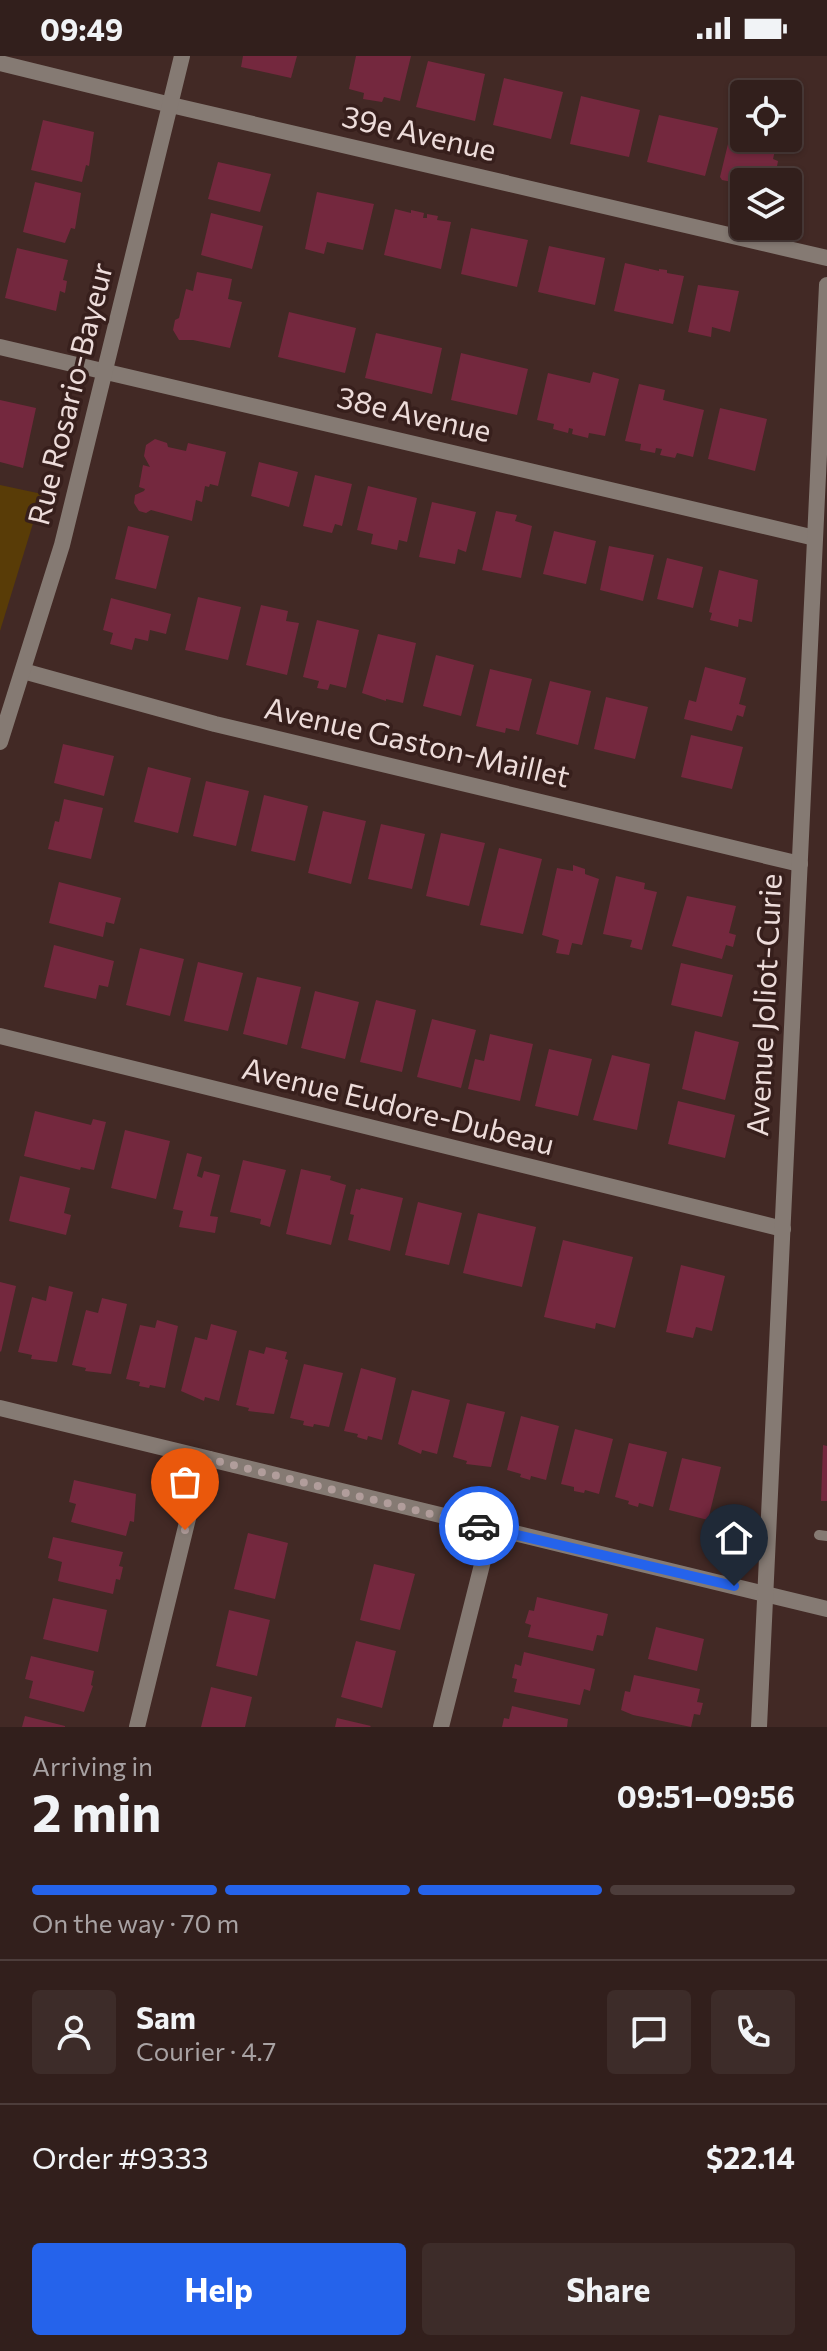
<!DOCTYPE html>
<meta charset="utf-8">
<style>
:root{--surface:#321f1c;--page:#3d2c29;--text:#f1f3f6;--muted:#a8a2a3;--line:#4d3d3b;--accent:#2563eb}
body{margin:0;font-family:Commissioner,sans-serif;background:var(--page);color:var(--text);height:100vh;display:flex;flex-direction:column;font-size:30px;white-space:nowrap}
*{box-sizing:border-box;margin:0}
p{font-size:26px;color:var(--muted)}
.icon{flex:none;width:44px;height:44px;fill:none;stroke:currentColor;stroke-width:2;stroke-linecap:round;stroke-linejoin:round}
.map{position:relative;height:1671px;overflow:hidden}
.sheet{display:flex;flex-direction:column;background:var(--surface);flex:1}
.sheet>*{flex:none}
.tools{position:absolute;left:730px;top:24px;display:grid;gap:16px}
.tools a{display:grid;place-items:center;width:72px;height:72px;border-radius:8px;background:var(--surface);box-shadow:0 2px 6px #0004,0 0 0 2px var(--line);font-size:40px}
.pin{position:absolute;display:grid;place-items:center;width:68px;height:68px;color:#fff;margin:-82px -34px;border-radius:50% 50% 50% 0;rotate:-45deg;box-shadow:0 0 8px #0007}
.pin .icon{rotate:45deg}
.courier{position:absolute;display:grid;place-items:center;width:80px;height:80px;margin:-40px;border:6px solid #2563eb;border-radius:50%;background:#fff;color:#222;box-shadow:0 2px 10px #0007}
.headline em{font-style:normal;font-weight:700}
.headline div{display:flex;flex-direction:column-reverse}
.headline{display:flex;align-items:center;justify-content:space-between;height:136px;padding:0 32px}
h1{font-size:52px;font-weight:700;line-height:60px}
.bar{display:grid;grid-template-columns:repeat(4,1fr);gap:12px 8px;align-content:center;height:96px;padding:0 32px}
.bar i{height:10px;border-radius:6px;background:var(--line)}
.bar .active{background:var(--accent)}
.bar p{grid-column:span 4}
.line{display:flex;align-items:center;gap:20px;padding:0 32px;border-top:2px solid var(--line)}
.line div{flex:1}
.round{display:grid;place-items:center;flex:none;width:84px;height:84px;border-radius:8px;background:var(--page)}
.cta{display:flex;gap:16px;margin-top:auto;padding:16px 32px}
.cta a{flex:1;height:92px;border-radius:8px;background:var(--accent);color:#fff;font-size:32px;font-weight:700;line-height:92px;text-align:center}
.cta a+a{background:var(--page);color:var(--text)}
.status{display:flex;justify-content:space-between;align-items:center;height:56px;padding:0 40px;background:var(--surface);direction:ltr}
.status svg{height:22px;fill:currentColor}
.map>svg:first-child{display:block}
.green{fill:#593c07}
.building{fill:#74283e}
.lines{fill:none;stroke-linecap:round;stroke-linejoin:round}
.service{stroke:#857a73;stroke-width:10}
.minor{stroke:#857a73;stroke-width:16}
.done{stroke:#b19d9b;stroke-width:8;stroke-dasharray:0 14.4}
.route{stroke:#2563eb;stroke-width:10}
.labels{text-anchor:middle;stroke-width:7;stroke-linejoin:round;paint-order:stroke}
.street-label{font-size:30px;fill:#eddcda;stroke:#371f1c}
</style>
<div class="status"><b>09:49</b><svg viewBox="0 0 49 12"><path d="M0 12V9h3v3zM5 12V6h3v6zM10 12V3h3v9zM15 12V0h3v12zM26 1h20v11H26zM47 4h2v5h-2z"/></svg></div>
<div class="map">
<svg width="827" height="1671" viewBox="0 0 827 1671">
<rect width="100%" height="100%" fill="#422925"/>
<path class="green" d="M0,429L42,438L0,575Z"/>
<g class="building">
<path d="M243,0H297L291,22L241,11Z"/>
<path d="M356,0H411L400,45L384,41L382,46L363,43L364,37L349,33Z"/>
<path d="M428,5L485,18L475,65L416,51Z"/>
<path d="M504,22L563,36L551,83L493,69Z"/>
<path d="M581,40L640,54L629,101L570,88Z"/>
<path d="M659,59L718,72L705,120L647,106Z"/>
<path d="M735,59L744,61V82H778L773,103L778,105L774,126H744V129L736,127V124L732,126L722,124L720,121Z"/>
<path d="M43,64L94,76L89,110L86,109L82,126L31,114Z"/>
<path d="M218,106L271,118L260,156L208,143Z"/>
<path d="M35,126L81,137L75,173L71,172L65,187L23,176Z"/>
<path d="M317,136L374,148L363,194L327,186L324,198L305,193Z"/>
<path d="M395,153L411,157V154L424,157L423,162H427V158L438,160L437,164L451,166L441,213L384,199Z"/>
<path d="M211,157L263,170L252,213L201,199Z"/>
<path d="M471,172L528,184L517,231L461,218Z"/>
<path d="M549,190L605,202L595,249L538,236Z"/>
<path d="M17,192L68,204L63,224L67,225L65,237L60,235L56,255L5,242Z"/>
<path d="M625,207L659,215V213L667,214V217L684,220L673,268L614,255Z"/>
<path d="M197,216L232,223L228,243L242,246L230,292L193,284H179L173,274L175,264L179,262L186,233L193,235Z"/>
<path d="M698,229L739,235L730,276L712,271L711,281L688,276Z"/>
<path d="M289,256L356,272L345,317L278,301Z"/>
<path d="M376,277L442,292L432,338L365,322Z"/>
<path d="M461,297L528,313L517,359L451,344Z"/>
<path d="M593,316L619,323L605,380L589,377L588,382L572,378L573,373L569,372L568,377L553,373L554,368L537,364L548,317L590,327Z"/>
<path d="M639,328L665,334L663,344L704,354L693,401L677,397L675,402L660,399L662,393L656,392L655,397L640,394L641,388L625,385Z"/>
<path d="M0,344L36,352L23,412L0,406Z"/>
<path d="M720,352L767,363L755,415L708,403Z"/>
<path d="M155,383L167,387L168,391L186,395L188,387L226,396L218,430L210,428L209,431L205,430L202,446L196,444L192,465L151,454L146,457L139,455L134,447L135,439L144,435L145,433L139,431L143,409L150,411L144,400L146,389Z"/>
<path d="M259,406L298,416L289,451L251,440Z"/>
<path d="M315,419L352,428L342,470L335,468L332,477L303,470Z"/>
<path d="M368,430L417,442L407,486L399,484L397,494L371,488L373,478L357,474Z"/>
<path d="M432,446L476,456L466,496L458,493L455,508L419,501Z"/>
<path d="M496,455L517,459L515,465L532,470L521,522L482,514Z"/>
<path d="M128,470L169,480L156,533L115,523Z"/>
<path d="M554,475L596,485L586,528L543,518Z"/>
<path d="M609,490L654,499L643,545L600,534Z"/>
<path d="M667,502L703,511L693,552L657,543Z"/>
<path d="M719,514L758,524L752,566L739,563L738,571L710,564L712,557L709,556Z"/>
<path d="M198,541L241,551L228,604L185,594Z"/>
<path d="M111,542L171,558L166,578L150,574L148,585L135,582L132,594L110,588L113,577L103,574Z"/>
<path d="M261,549L288,555L286,565L299,567L287,619L246,609Z"/>
<path d="M317,564L359,574L346,632L330,628L328,634L317,632L319,625L303,621Z"/>
<path d="M378,578L416,587L403,647L386,643V645L362,637Z"/>
<path d="M436,599L474,609L461,660L423,650Z"/>
<path d="M705,611L746,622L739,648L746,650L743,661L737,659L732,675L684,663L689,644L696,646Z"/>
<path d="M490,613L532,623L519,675L506,672L505,677L476,670Z"/>
<path d="M550,625L591,635L578,689L536,678Z"/>
<path d="M606,641L648,651L635,703L594,693Z"/>
<path d="M691,679L743,691L732,733L681,721Z"/>
<path d="M63,688L114,700L104,740L54,727Z"/>
<path d="M148,711L191,722L178,777L134,766Z"/>
<path d="M206,725L249,735L236,790L193,780Z"/>
<path d="M264,739L308,750L295,805L251,795Z"/>
<path d="M64,743L103,752L91,803L48,793L55,765L59,766Z"/>
<path d="M323,755L366,765L351,828L308,817Z"/>
<path d="M381,768L425,778L412,833L368,823Z"/>
<path d="M441,777L485,787L469,850L426,840Z"/>
<path d="M499,792L542,803L523,878L480,869Z"/>
<path d="M573,809L585,813V818L599,823L582,889L572,887L569,899L556,897L559,884L542,879L557,812L573,815Z"/>
<path d="M616,820L645,827L644,833L657,836L642,894L630,891L632,884L603,878Z"/>
<path d="M59,826L121,842L114,868L106,866L103,881L49,867Z"/>
<path d="M687,840L736,850L729,877L736,879L733,891L726,889L722,903L672,890Z"/>
<path d="M54,889L114,905L108,931L99,929L96,943L44,931Z"/>
<path d="M140,892L184,903L170,960L126,949Z"/>
<path d="M198,906L243,917L228,975L184,965Z"/>
<path d="M681,907L733,919L722,961L671,949Z"/>
<path d="M257,921L301,931L287,989L243,978Z"/>
<path d="M315,935L359,946L345,1003L301,992Z"/>
<path d="M376,944L416,954L402,1016L360,1006Z"/>
<path d="M432,963L476,974L461,1032L417,1021Z"/>
<path d="M695,975L739,986L725,1044L682,1033Z"/>
<path d="M490,978L533,988L520,1045L468,1033L475,1003L484,1005Z"/>
<path d="M549,993L592,1003L578,1060L535,1050Z"/>
<path d="M612,999L650,1008L637,1074L593,1064Z"/>
<path d="M678,1045L735,1059L725,1102L668,1088Z"/>
<path d="M35,1055L91,1069L93,1063L106,1066L94,1114L81,1111L80,1114L24,1100Z"/>
<path d="M125,1074L170,1085L156,1143L111,1132Z"/>
<path d="M187,1097L202,1101L197,1120L202,1122L204,1115L220,1119L210,1160L218,1161L215,1177L179,1171L183,1155L173,1153Z"/>
<path d="M243,1104L286,1114L270,1171L260,1168L261,1163L230,1156Z"/>
<path d="M301,1113L331,1120L330,1124L346,1129L331,1189L286,1178Z"/>
<path d="M20,1120L70,1132L64,1157L71,1159L66,1179L9,1165Z"/>
<path d="M361,1132L403,1142L390,1195L348,1184L354,1159L350,1158L356,1133L360,1134Z"/>
<path d="M418,1146L462,1157L449,1209L405,1199Z"/>
<path d="M478,1157L536,1171L522,1231L463,1217Z"/>
<path d="M563,1184L633,1201L615,1272L596,1267L595,1273L544,1261Z"/>
<path d="M681,1209L725,1220L712,1275L696,1271L693,1282L666,1276Z"/>
<path d="M0,1226L16,1230L1,1296L0,1295Z"/>
<path d="M49,1230L73,1236L57,1306L31,1303L32,1299L18,1296L32,1241L46,1245Z"/>
<path d="M102,1242L127,1248L111,1318L85,1315L86,1312L72,1309L86,1254L98,1257Z"/>
<path d="M157,1264L178,1270L165,1332L150,1329L149,1332L139,1330L140,1326L126,1323L140,1269L155,1272Z"/>
<path d="M211,1268L237,1275L219,1345L205,1341L204,1345L181,1335L195,1281L207,1284Z"/>
<path d="M266,1291L287,1296L285,1303L288,1304L274,1358L248,1355L249,1352L236,1349L249,1294L264,1298Z"/>
<path d="M304,1308L343,1317L329,1371L314,1368L313,1371L303,1369L304,1365L290,1362Z"/>
<path d="M361,1312L396,1322L382,1384L368,1380L367,1384L357,1381L358,1378L344,1375Z"/>
<path d="M412,1334L450,1344L437,1398L422,1394L421,1398L398,1388Z"/>
<path d="M467,1347L505,1356L491,1411L466,1408L467,1405L453,1401Z"/>
<path d="M521,1360L559,1370L546,1424L531,1420L530,1424L520,1421L521,1418L507,1414Z"/>
<path d="M575,1373L613,1383L599,1438L585,1434L584,1437L574,1435V1431L561,1428Z"/>
<path d="M629,1387L667,1396L653,1451L639,1447L638,1451L628,1448L629,1445L615,1441Z"/>
<path d="M823,1389L827,1390V1445H821Z"/>
<path d="M682,1402L721,1411L708,1464L669,1454Z"/>
<path d="M74,1424L136,1438L134,1466L130,1465L126,1480L71,1466L76,1448L69,1446Z"/>
<path d="M248,1477L288,1487L275,1543L234,1533Z"/>
<path d="M53,1481L123,1496L119,1510L123,1511L120,1524L116,1523L113,1538L58,1525L62,1506L48,1502Z"/>
<path d="M374,1508L415,1518L400,1574L360,1564Z"/>
<path d="M537,1541L608,1558L603,1580L597,1579L593,1595L528,1581L531,1569L525,1567L529,1554L534,1555Z"/>
<path d="M53,1542L107,1554L98,1596L43,1583Z"/>
<path d="M229,1554L270,1564L257,1620L216,1610Z"/>
<path d="M656,1571L704,1583L697,1615L648,1603Z"/>
<path d="M356,1585L396,1595L382,1652L341,1641Z"/>
<path d="M524,1596L595,1613L590,1635L584,1633L580,1649L514,1636L517,1623L512,1622L515,1608L521,1610Z"/>
<path d="M31,1600L94,1615L91,1629L93,1630L84,1656L29,1642L33,1625L25,1623Z"/>
<path d="M634,1619L700,1633L697,1646L703,1647L700,1659L694,1658L691,1671L633,1659L621,1654L625,1635L630,1636Z"/>
<path d="M211,1631L252,1641L245,1671H201Z"/>
<path d="M512,1650L568,1663L567,1671H502L504,1662L509,1663Z"/>
<path d="M25,1660L65,1670V1671H22Z"/>
<path d="M337,1662L371,1670L370,1671H335Z"/>
</g>
<g class="lines">
<path class="service" d="M819,1479L827,1480"/>
<g class="minor">
<path d="M0,7L171,49L827,202"/>
<path d="M0,291L815,482"/>
<path d="M23,615L215,668L800,808"/>
<path d="M0,686L62,489L182,0"/>
<path d="M0,980L783,1173"/>
<path d="M0,1352L827,1553"/>
<path d="M137,1671L192,1446L209,1403"/>
<path d="M441,1671L491,1473"/>
<path d="M759,1671L827,229"/>
</g>
</g>
<g class="lines">
<path class="done" d="M185,1474L192,1446L209,1403L479,1470"/>
<path class="route" d="M479,1470L734,1530"/>
</g>
<g class="labels">
<g class="street-label">
<text transform="translate(419 78) rotate(13)" y="10">39e Avenue</text>
<text transform="translate(71 338) rotate(-76)" y="10">Rue Rosario-Bayeur</text>
<text transform="translate(414 359) rotate(13)" y="10">38e Avenue</text>
<text transform="translate(417 687) rotate(13)" y="10">Avenue Gaston-Maillet</text>
<text transform="translate(765 949) rotate(-87)" y="10">Avenue Joliot-Curie</text>
<text transform="translate(398 1051) rotate(14)" y="10">Avenue Eudore-Dubeau</text>
</g>
</g>
</svg>
<div class="tools">
<a><svg class="icon" aria-label="locate" viewBox="0 0 24 24"><circle cx="12" cy="12" r="6"/><path d="M12 2v4M12 18v4M2 12h4M18 12h4"/></svg></a>
<a><svg class="icon" aria-label="layers" viewBox="0 0 24 24"><path d="M12 4l9 5-9 5-9-5zM3 14l9 5 9-5"/></svg></a>
</div>
<div class="pin" style="left:185px;top:1474px;background:#ea580c"><svg class="icon" aria-label="bag" viewBox="0 0 24 24"><path d="M5 8h14l-1 12H6zM9 8a3 3 0 0 1 6 0"/></svg></div>
<div class="pin" style="left:734px;top:1530px;background:#1f2937"><svg class="icon" aria-label="home" viewBox="0 0 24 24"><path d="M3 11l9-7 9 7M6 9v11h12V9"/></svg></div>
<div class="courier" style="left:479px;top:1470px"><svg class="icon" aria-label="car" viewBox="0 0 24 24"><path d="M5 17H2v-5l4-1 3-4h7l3 4 3 1v5h-3M9 17h6M6 11h13"/><circle cx="7" cy="17" r="2"/><circle cx="17" cy="17" r="2"/></svg></div>
</div>
<section class="sheet">
<div class="headline"><div><h1>2 min</h1><p>Arriving in</p></div><em>09:51–09:56</em></div>
<div class="bar"><i class="active"></i><i class="active"></i><i class="active"></i><i></i><p>On the way · 70 m</p></div>
<div class="line" style="height:144px"><a class="round"><svg class="icon" aria-label="person" viewBox="0 0 24 24"><circle cx="12" cy="8" r="4"/><path d="M4 21q1-7 8-7t8 7"/></svg></a><div><b>Sam</b><p>Courier · 4.7</p></div><a class="round"><svg class="icon" aria-label="chat" viewBox="0 0 24 24"><path d="M4 5h16v11H9l-5 4z"/></svg></a><a class="round"><svg class="icon" aria-label="phone" viewBox="0 0 24 24"><path d="M5 4h4l2 5-3 2q2 4 5 5l2-3 5 2v4C11 20 4 13 5 4z"/></svg></a></div>
<div class="line" style="height:104px"><div>Order #9333</div><b>$22.14</b></div>
<div class="cta"><a>Help</a><a>Share</a></div>
</section>
